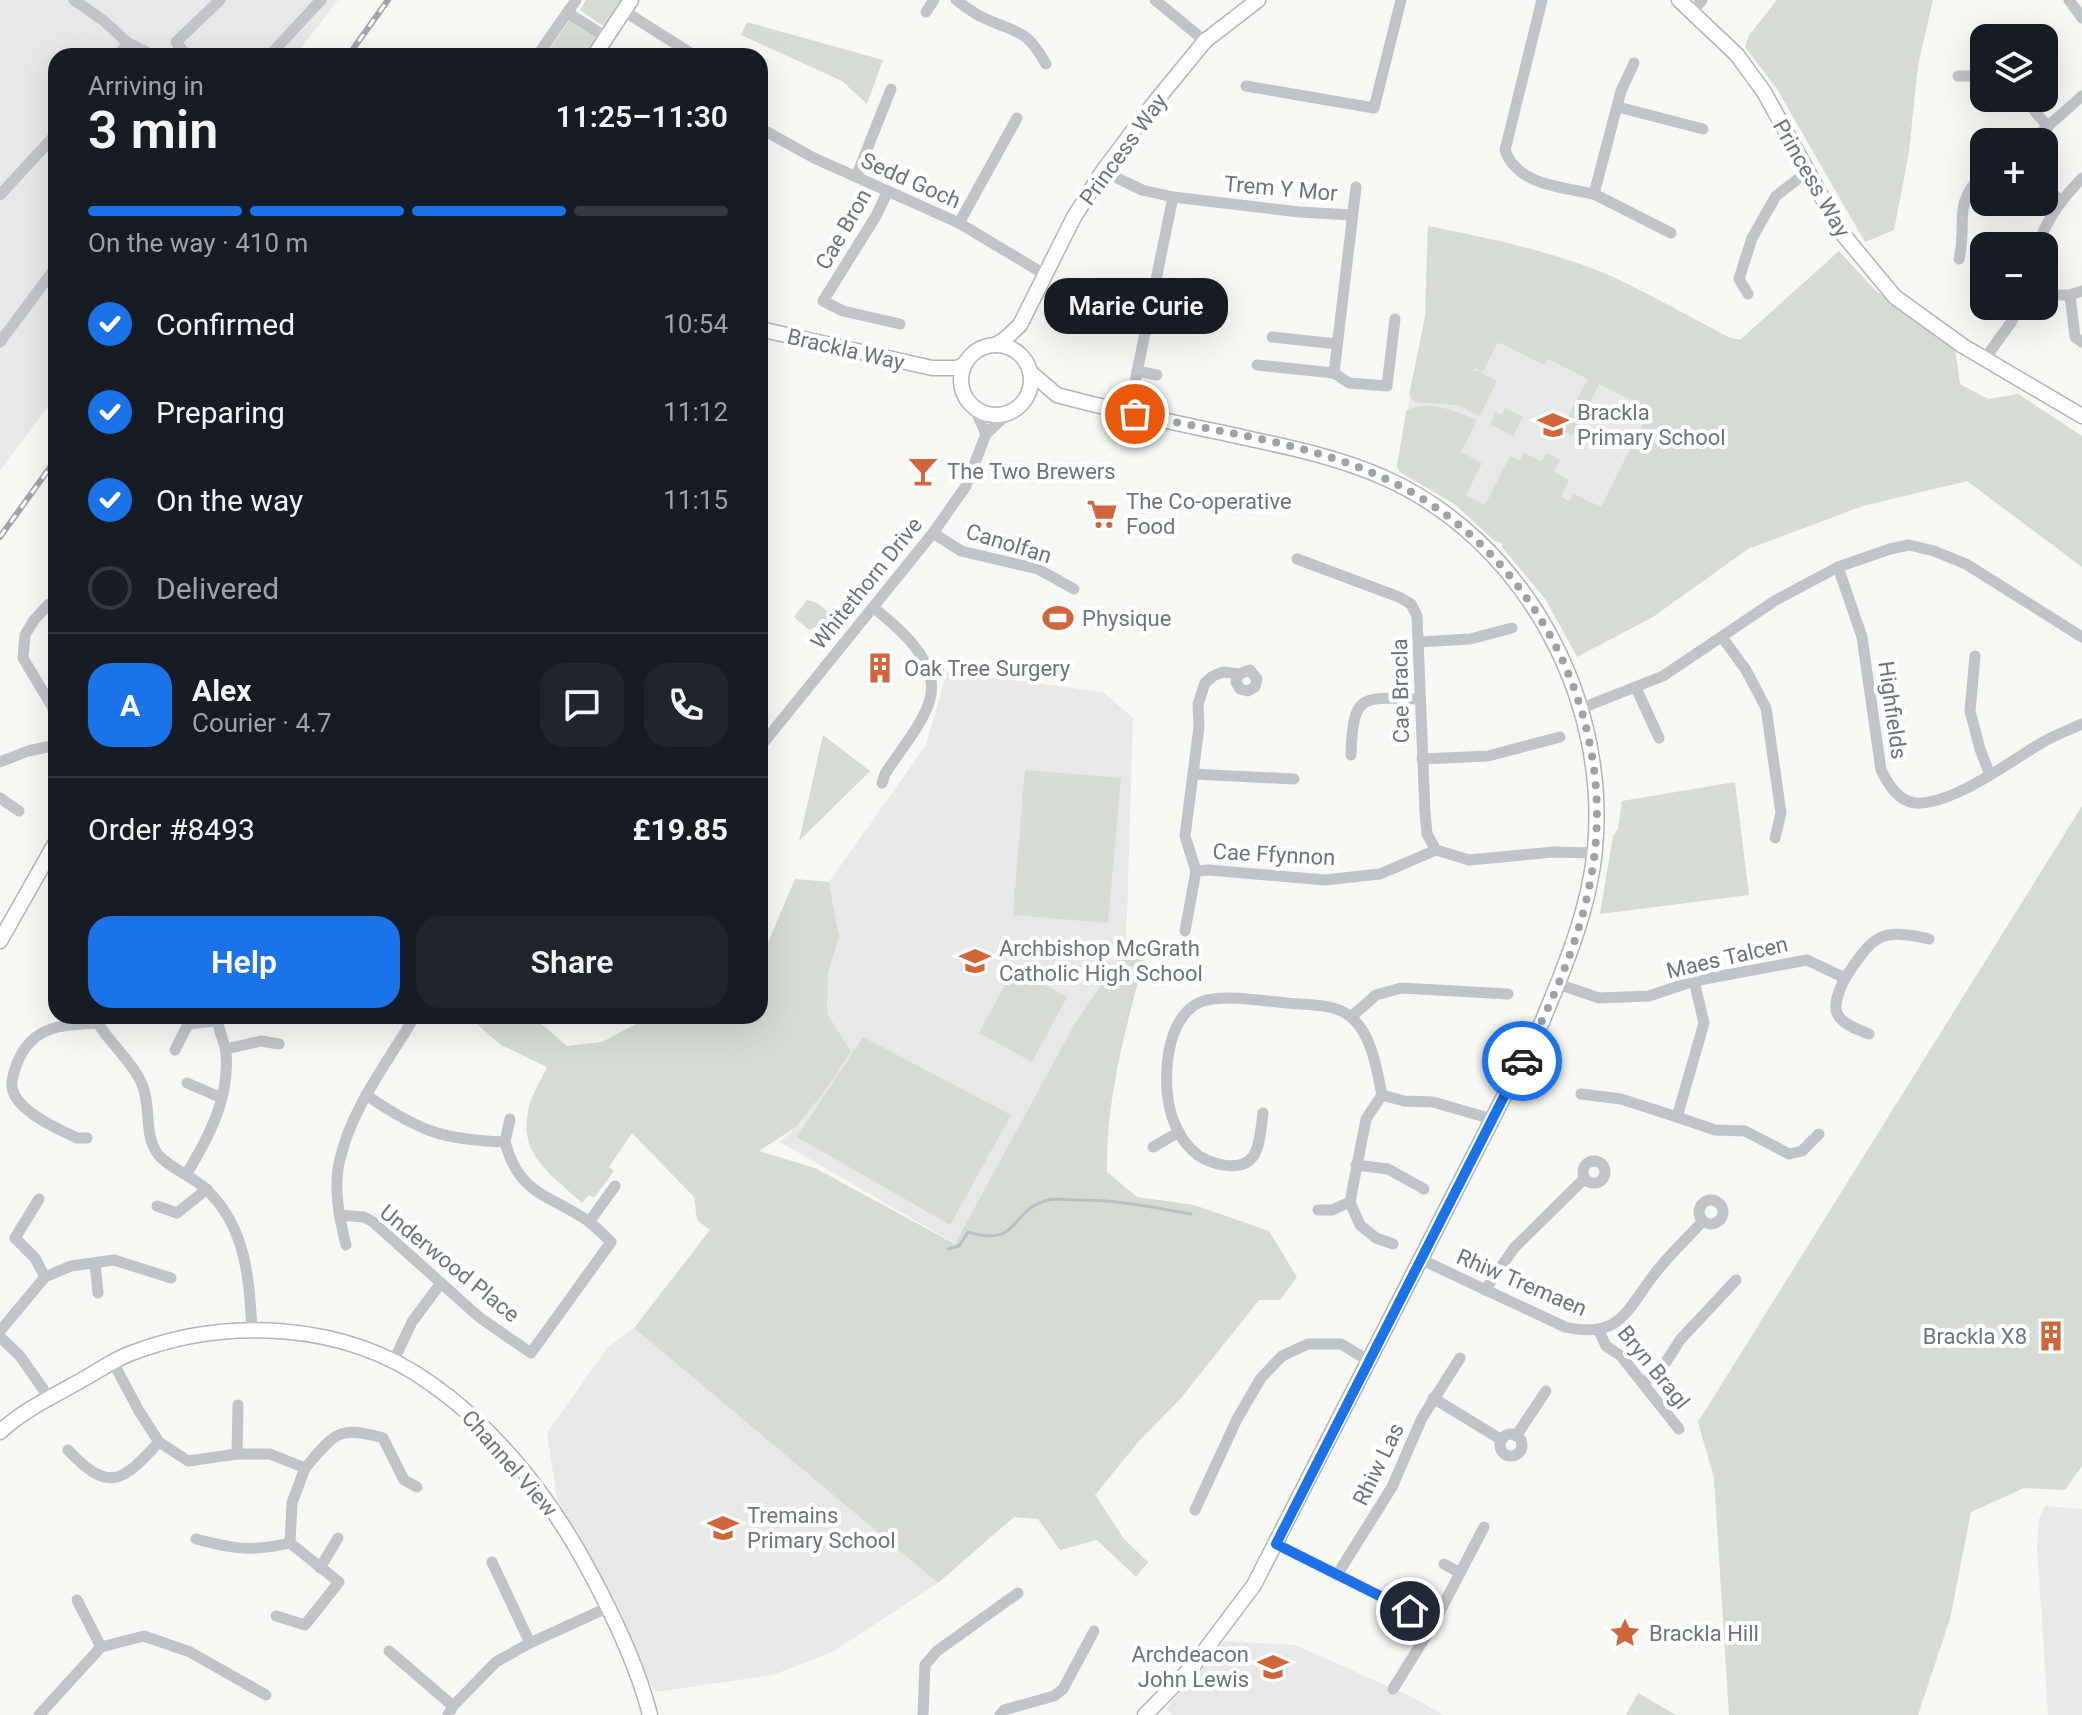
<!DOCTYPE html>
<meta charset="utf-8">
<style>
:root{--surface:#171b24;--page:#20242c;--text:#f1f3f6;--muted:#9ea1a6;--line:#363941;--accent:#1a73e8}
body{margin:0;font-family:Roboto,sans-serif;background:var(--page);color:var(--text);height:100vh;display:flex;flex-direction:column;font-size:30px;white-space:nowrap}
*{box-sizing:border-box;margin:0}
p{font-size:26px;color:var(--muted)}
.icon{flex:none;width:44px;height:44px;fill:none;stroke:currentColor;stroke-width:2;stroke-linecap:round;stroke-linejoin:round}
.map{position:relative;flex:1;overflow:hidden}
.drawer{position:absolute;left:48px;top:48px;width:720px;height:976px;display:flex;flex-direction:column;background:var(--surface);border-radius:24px;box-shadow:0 8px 32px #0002}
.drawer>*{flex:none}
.buttons{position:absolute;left:1970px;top:24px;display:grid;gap:16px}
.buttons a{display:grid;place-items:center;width:88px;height:88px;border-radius:16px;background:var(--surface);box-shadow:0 8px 32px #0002;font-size:40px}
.pin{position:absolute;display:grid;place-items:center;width:68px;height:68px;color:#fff;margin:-34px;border:4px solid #fff;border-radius:50%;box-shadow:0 2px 8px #0007}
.courier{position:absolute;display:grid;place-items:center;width:80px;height:80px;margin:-40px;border:6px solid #1a73e8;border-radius:50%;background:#fff;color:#222;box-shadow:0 2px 10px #0007}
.bubble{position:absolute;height:56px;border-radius:24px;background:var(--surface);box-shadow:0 8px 32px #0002;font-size:26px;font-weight:600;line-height:56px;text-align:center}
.summary em{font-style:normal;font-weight:600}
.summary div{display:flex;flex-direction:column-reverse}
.summary{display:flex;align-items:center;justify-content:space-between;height:136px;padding:0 40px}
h1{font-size:52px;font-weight:600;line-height:60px}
.bar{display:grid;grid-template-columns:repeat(4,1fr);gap:12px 8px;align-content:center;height:96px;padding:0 40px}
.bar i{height:10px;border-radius:6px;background:var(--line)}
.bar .selected{background:var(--accent)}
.bar p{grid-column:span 4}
.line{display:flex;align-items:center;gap:20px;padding:0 40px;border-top:2px solid var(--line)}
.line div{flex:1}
.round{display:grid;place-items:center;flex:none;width:84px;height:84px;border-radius:24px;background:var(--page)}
ol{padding:0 40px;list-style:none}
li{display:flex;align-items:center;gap:24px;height:88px}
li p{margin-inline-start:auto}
li .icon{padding:8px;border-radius:50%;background:var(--accent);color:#fff;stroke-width:4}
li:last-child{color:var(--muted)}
li i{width:44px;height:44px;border:4px solid var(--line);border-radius:50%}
.primary-button{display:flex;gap:16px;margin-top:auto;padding:16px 40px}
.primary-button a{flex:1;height:92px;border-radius:24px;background:var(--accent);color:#fff;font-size:32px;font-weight:600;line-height:92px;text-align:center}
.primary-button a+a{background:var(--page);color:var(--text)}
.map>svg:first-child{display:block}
.built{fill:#e7e8e7}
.green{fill:#d6dbd4}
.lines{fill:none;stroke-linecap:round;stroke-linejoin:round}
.stream{stroke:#b7c0c5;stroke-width:3}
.secondary-casing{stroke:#b1b5ba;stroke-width:17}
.street{stroke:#c0c3c7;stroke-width:11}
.secondary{stroke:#fff;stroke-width:14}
.rail-casing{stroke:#a0a5ab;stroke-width:6}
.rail{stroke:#fff;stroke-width:3;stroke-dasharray:9;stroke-linecap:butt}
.done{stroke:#9ba2aa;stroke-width:8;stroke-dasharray:0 14.4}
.route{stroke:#1a73e8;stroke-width:10}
.labels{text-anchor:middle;stroke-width:8;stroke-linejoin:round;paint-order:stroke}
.street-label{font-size:22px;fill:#697582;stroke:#fff}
.poi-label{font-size:22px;fill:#697582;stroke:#fff;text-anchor:start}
</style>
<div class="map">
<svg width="2082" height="1715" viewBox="0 0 2082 1715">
<rect width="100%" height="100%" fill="#f7f7f4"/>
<g class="built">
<path d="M0,0H338L295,56H56V395L0,471Z"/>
<path d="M1428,226L1510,243L1588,267L1611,276L1730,338L1743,340L1671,456L1524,572L1502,547V543L1495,541L1456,505L1400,472L1397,466L1425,317Z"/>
<path d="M947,672L1103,692L1133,718L1126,949L1075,1023L956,1244L780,1142L796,1127L831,1083L851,1052L827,1013L828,973L839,937L829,882L926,745Z"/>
<path d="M634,1328L938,1583L832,1652L773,1675L655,1692L636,1656L621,1612L557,1499L547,1433L607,1348Z"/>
<path d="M2045,1506L2082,1509V1715H2048L2037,1547L2039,1519Z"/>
<path d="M1224,1641L1295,1645L1410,1696L1444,1715H1172L1166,1709Z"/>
</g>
<g class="green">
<path d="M586,0H624L606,28L580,10Z"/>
<path d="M1777,0H1933L1918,65L1909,152L1894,230L1865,242L1777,89L1745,47L1749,35Z"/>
<path d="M570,19L601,39L591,56H545Z"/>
<path d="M747,22L883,60L867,104L842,81L741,35Z"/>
<path d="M1428,226C1490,239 1553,251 1611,276C1651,295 1691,317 1730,338L1740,340L1839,251L1875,290L1955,348L1960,384L1988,399L2018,394L2082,436V567L1967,481L1863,506L1748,549L1653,617L1577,657L1546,600L1502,547V543L1495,541L1456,505L1400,472L1397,466L1406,411C1424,399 1459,411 1477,420L1461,452L1482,463L1466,495L1485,505L1510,456L1520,461L1524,453L1542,462L1547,453L1560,460L1554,472L1569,480L1561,497L1569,501L1574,494L1601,507L1643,423L1627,414L1633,401L1599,384L1572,436L1561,430L1588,379L1548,359L1544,365L1500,343L1497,344L1483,372L1475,368L1473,372L1476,370L1497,381L1480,416L1457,405L1414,402L1409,395L1425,317Z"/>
<path d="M1505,408L1523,417L1513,436L1490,424L1496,412L1502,415Z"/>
<path d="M807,600L817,603L834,617L809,630L794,617Z"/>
<path d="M823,735L870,771L799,841Z"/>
<path d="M1025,770L1121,778L1108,923L1013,915Z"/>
<path d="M1735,782L1749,895L1600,914L1613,836L1618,829L1622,801Z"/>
<path d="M2082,806V1466L2065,1490L2024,1488L1971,1512L1950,1619L1918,1715H1729L1714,1478L1698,1422Z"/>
<path d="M795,879L829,882L839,937L828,973L827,1013L851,1052L831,1083L796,1127L759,1151L815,1168L955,1244L1075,1023L1126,949L1144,960C1125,1031 1106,1098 1107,1172L1137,1197L1194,1205L1269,1231L1297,1277L1280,1300H1259L1181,1398L1139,1441L1095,1495L1124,1539L1148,1562L1136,1577L1097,1540L1060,1550L1038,1519L1014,1517L938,1583L634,1328L710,1230L697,1220L694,1197L632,1133L609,1167L614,1171L594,1198L589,1195L582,1203C548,1171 514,1153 531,1100C535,1089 542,1078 547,1067L501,1045L478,1025L486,1016H532L567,1046L602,1042L638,1023L668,1016H760V956L764,952Z"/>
<path d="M1014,968L1067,997L1032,1062L979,1033Z"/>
<path d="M863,1037L1011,1115L950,1225L797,1137Z"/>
<path d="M1638,1693L1676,1715H1626Z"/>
</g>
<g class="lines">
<path class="stream" d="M948,1249L959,1246L968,1232C1022,1248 1008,1210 1048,1200C1055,1198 1066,1200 1073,1200C1113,1199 1152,1207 1191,1214"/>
<g class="secondary-casing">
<g id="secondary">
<path d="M1679,0L1737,55L1764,92L1841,232L1895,297L1963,346L2082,416"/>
<path d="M594,56L631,0"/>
<path d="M760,329L932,368H957L965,364"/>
<path d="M995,345L1005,339L1020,325L1074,217L1103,171L1151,107L1205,41L1258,0"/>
<circle cx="996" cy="380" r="35"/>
<path d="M1030,372L1057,395C1119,412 1183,424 1246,438C1293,448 1340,458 1385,478C1525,541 1609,699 1595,849C1589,910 1565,967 1542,1022L1254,1585L1193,1666L1145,1715"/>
<path d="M0,941L56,842"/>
<path d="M0,1432C24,1409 58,1394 87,1377C101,1369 114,1360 129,1354C225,1316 345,1322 430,1383C499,1431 553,1502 592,1576C615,1619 638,1667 650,1715"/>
</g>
</g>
<g class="street">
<path d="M74,0L104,21L128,43L117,56"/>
<path d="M956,0C965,6 974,14 984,18C1018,34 1026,28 1046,64"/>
<path d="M1155,0L1205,41"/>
<path d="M1542,0L1505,150C1517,185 1561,187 1594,194L1621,91L1634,63"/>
<path d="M2069,0L2082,18"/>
<path d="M624,11L695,56"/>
<path d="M1693,11L1702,0"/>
<path d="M926,12L934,0"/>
<path d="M568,13L606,37"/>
<path d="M128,43L146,52"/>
<path d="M187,56L176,42L220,0"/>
<path d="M269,56L321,0"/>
<path d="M537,56L576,0"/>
<path d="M1958,76H1984"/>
<path d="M1246,86L1374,108L1401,0"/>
<path d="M2024,98L2048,127"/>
<path d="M1618,107L1703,129"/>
<path d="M760,128L814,158L959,223L1044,274"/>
<path d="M2030,142L2082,96"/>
<path d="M1103,171L1142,190L1173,197L1299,212L1352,215"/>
<path d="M856,177L891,89"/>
<path d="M2044,187L2061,200"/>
<path d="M888,191L876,216L823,301L843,311L900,324"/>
<path d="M1594,194L1671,233"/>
<path d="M0,195L56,134"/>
<path d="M959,223L1017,118"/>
<path d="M2038,246C2046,219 2063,198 2082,178"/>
<path d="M1959,259C1968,222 1951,204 1984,173"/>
<path d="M2044,290L2057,295H2070L2075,337L2082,342"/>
<path d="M1748,294L1739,279L1752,238L1776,196L1807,172"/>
<path d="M2070,295L2082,291"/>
<path d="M1103,301L1148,310"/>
<path d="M1272,337L1337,344"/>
<path d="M0,342L56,267"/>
<path d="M1984,360L2012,321L2018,306"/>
<path d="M1257,365L1334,373L1349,383L1387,386L1395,319"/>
<path d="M1137,371L1157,375"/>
<path d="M1334,373L1356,187"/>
<path d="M1135,382L1173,197"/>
<path d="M974,407L986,434"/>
<path d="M933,533L961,551L1038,569L1074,589"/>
<path d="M1297,559L1399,597L1411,604L1417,616L1425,812L1427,834L1436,850"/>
<path d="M1838,567L1862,637L1881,770C1888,784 1898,801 1915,803C1951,806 2011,761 2043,742C2055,735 2069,730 2082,724"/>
<path d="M49,604L34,620L25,635L23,658L53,708L56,741"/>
<path d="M874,608C899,628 940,662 930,699C924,723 898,753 885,774L882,783"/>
<path d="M1722,637L1746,670L1766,708L1781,813L1775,838"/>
<path d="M1420,642L1470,639L1512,628"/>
<path d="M1975,656L1970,711L1980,749L1990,775"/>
<path d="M1636,688L1659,738"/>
<path d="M1582,708L1663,676L1776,600L1838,567L1890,549L1909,545L1934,551L1966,564L2082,637"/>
<path d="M760,747L933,533L966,486L986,434L1009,412"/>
<path d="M1351,755C1353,691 1362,698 1420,699"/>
<path d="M1422,759L1488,756L1560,737"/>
<path d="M0,762L28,751L56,745"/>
<path d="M1193,774L1294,779"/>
<path d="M0,798L19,811"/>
<path d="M1196,871L1185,836L1199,727L1198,704L1205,683L1213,676L1223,672L1239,674L1250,670L1257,679L1255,687L1248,691L1240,689L1236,682L1239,674"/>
<path d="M1185,931L1196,871L1209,870L1325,880L1380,874L1436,850L1469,860L1554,852L1595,853"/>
<path d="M1845,978C1828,1013 1834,1021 1869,1034"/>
<path d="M1694,981L1704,1023L1677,1117L1715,1130L1745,1131L1789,1154L1802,1151L1819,1134"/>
<path d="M1558,984L1599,998L1649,996L1694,981L1807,960L1845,978C1873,937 1878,927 1929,939"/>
<path d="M1351,1017L1376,995L1401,988L1508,994"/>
<path d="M98,1023C110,1044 131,1060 141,1082C152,1104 143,1132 157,1153C166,1166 192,1176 206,1189C246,1227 249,1277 252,1330"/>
<path d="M226,1049L261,1041L279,1044"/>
<path d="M175,1050L188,1024L216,1021"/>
<path d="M187,1083L222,1098"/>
<path d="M1581,1094L1621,1099L1677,1117"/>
<path d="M1382,1095L1366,1119L1350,1202L1360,1225L1376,1238L1393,1244"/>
<path d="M1263,1113C1261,1126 1261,1143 1254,1155C1243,1173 1214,1165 1199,1156C1188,1148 1179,1135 1174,1122C1160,1089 1163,1010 1207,1000C1232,995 1262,1001 1287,1003C1307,1005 1334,1003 1351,1017C1372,1034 1377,1071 1382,1095L1404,1101L1433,1102L1492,1119"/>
<path d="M87,1138H77C58,1129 26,1115 15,1096C9,1085 13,1076 16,1066C31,1025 61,1025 98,1023L99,1017"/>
<path d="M505,1142L510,1119"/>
<path d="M1153,1147L1179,1132"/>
<circle cx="1594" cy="1172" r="11"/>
<path d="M1356,1165L1388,1169L1424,1189"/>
<path d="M187,1173C209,1137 230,1097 226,1053C225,1040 216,1029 218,1016"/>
<path d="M39,1199L15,1238L35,1258L45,1277"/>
<circle cx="1711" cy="1212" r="12"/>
<path d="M157,1206L177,1213L207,1189"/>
<path d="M1318,1210H1332L1350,1202"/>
<path d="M339,1215L364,1217L373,1222L479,1317L531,1353L611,1242C604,1235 596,1227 588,1221C548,1194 519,1195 505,1142C442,1140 419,1131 366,1095"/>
<path d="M589,1222L615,1186"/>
<path d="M346,1245C339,1217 333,1187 340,1159C352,1107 388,1062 415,1016"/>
<path d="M1422,1260L1565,1327C1619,1339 1625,1313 1653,1276C1668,1256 1686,1239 1703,1221"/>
<path d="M95,1263L98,1293"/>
<path d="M1485,1290L1514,1248L1585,1178"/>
<path d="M0,1331L45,1277L71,1266L114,1260L171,1278"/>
<path d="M1599,1331L1606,1346L1621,1356L1679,1429"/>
<path d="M0,1337L20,1356L50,1399"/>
<path d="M113,1362L139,1411L159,1442L188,1461L237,1454H270L305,1468L292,1503L290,1543L339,1582L305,1625L276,1616"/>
<path d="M393,1362L412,1322L441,1283"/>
<path d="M1643,1384L1666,1362L1680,1340L1736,1280"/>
<path d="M1433,1398L1502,1440"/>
<circle cx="1511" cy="1445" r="11"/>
<path d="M1516,1436L1546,1391"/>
<path d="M68,1450C110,1495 124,1480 159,1442"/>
<path d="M237,1454L238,1405"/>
<path d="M305,1468C335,1434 337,1425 383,1438L404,1480L417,1487"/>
<path d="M1195,1510L1237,1419L1261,1378L1282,1356L1308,1344H1341L1369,1361"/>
<path d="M196,1539C234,1549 251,1552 290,1543"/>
<path d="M1276,1544L1434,1623"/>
<path d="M492,1562L530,1643"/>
<path d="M1444,1564L1460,1573"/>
<path d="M320,1568L338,1538"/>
<path d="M1337,1575L1392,1487L1422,1418L1460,1358"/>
<path d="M77,1600L101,1647"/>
<path d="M389,1651L453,1706"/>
<path d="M1393,1689L1434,1623L1484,1527"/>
<path d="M39,1715L101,1647L144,1636L190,1652L266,1695"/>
<path d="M448,1715L453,1706L496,1662L530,1643L609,1607"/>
<path d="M923,1715L925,1665L937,1651L1018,1593"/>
<path d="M1000,1715L1004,1710L1054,1696L1063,1689L1094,1631"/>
</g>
<use href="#secondary" class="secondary"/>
<g class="rail-casing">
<g id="rail">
<path d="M348,56L388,0"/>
<path d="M0,537L56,459"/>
</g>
</g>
<use href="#rail" class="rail"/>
</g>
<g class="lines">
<path class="done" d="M1135,414C1218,432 1308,442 1386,479C1524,543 1611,700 1595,850C1587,925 1556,995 1522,1061"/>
<path class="route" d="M1410,1611L1276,1544L1522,1061"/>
</g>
<defs>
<g id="school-bare" transform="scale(2.4)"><path d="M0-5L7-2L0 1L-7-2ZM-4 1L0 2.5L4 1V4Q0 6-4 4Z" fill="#d1663a" stroke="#fff" stroke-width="2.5" paint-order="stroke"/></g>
<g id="bar-bare" transform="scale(2.4)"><path d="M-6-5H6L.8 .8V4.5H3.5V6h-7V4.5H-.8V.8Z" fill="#d1663a" stroke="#fff" stroke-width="2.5" paint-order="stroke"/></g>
<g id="supermarket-bare" transform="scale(2.4)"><path d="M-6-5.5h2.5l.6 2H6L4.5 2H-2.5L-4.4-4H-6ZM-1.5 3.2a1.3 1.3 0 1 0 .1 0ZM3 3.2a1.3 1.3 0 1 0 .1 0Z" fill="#d1663a" stroke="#fff" stroke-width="2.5" paint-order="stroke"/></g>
<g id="stadium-bare" transform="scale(2.4)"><path d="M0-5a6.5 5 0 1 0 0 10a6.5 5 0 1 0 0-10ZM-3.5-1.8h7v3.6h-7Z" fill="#d1663a" stroke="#fff" stroke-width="2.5" paint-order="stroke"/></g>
<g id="building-bare" transform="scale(2.4)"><path d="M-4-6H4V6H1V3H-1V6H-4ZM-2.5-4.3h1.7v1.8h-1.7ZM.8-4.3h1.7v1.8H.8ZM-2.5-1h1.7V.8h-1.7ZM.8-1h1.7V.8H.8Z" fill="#d1663a" stroke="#fff" stroke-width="2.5" paint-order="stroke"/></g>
<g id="sight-bare" transform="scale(2.4)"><path d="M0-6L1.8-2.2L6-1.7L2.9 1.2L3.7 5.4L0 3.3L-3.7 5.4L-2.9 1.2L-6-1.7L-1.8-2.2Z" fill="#d1663a" stroke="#fff" stroke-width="2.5" paint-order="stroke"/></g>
</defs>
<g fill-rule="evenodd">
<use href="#school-bare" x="1553" y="425"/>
<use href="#bar-bare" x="923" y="471"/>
<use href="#supermarket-bare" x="1102" y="514"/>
<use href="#stadium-bare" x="1058" y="618"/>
<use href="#building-bare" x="880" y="668"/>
<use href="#school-bare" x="975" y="961"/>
<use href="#building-bare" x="2051" y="1336"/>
<use href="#school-bare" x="723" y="1528"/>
<use href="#sight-bare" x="1625" y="1633"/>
<use href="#school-bare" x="1273" y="1667"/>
</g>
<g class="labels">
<g class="street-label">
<text transform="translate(1123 149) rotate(-54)" y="8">Princess Way</text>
<text transform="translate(1812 178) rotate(60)" y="8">Princess Way</text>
<text transform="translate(911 180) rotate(24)" y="8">Sedd Goch</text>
<text transform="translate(1281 188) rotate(5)" y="8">Trem Y Mor</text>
<text transform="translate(843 229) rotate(-60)" y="8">Cae Bron</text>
<text transform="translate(846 349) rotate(13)" y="8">Brackla Way</text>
<text transform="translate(1009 543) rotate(17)" y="8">Canolfan</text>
<text transform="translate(866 583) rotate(-51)" y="8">Whitethorn Drive</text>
<text transform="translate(1400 691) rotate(-91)" y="8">Cae Bracla</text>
<text transform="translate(1893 710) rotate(82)" y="8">Highfields</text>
<text transform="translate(1274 854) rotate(3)" y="8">Cae Ffynnon</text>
<text transform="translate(1727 957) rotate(-13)" y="8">Maes Talcen</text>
<text transform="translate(450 1263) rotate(39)" y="8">Underwood Place</text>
<text transform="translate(1522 1282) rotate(23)" y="8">Rhiw Tremaen</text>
<text transform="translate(1654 1367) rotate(51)" y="8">Bryn Bragl</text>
<text transform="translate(510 1463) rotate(49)" y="8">Channel View</text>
<text transform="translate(1378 1464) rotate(-64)" y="8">Rhiw Las</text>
</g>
<g class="poi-label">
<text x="1577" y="420">Brackla<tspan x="1577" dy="25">Primary School</tspan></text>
<text x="947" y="479">The Two Brewers</text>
<text x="1126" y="509">The Co-operative<tspan x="1126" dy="25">Food</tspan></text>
<text x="1082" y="626">Physique</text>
<text x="904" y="676">Oak Tree Surgery</text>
<text x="999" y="956">Archbishop McGrath<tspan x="999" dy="25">Catholic High School</tspan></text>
<text x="2027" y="1344" text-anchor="end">Brackla X8</text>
<text x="747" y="1523">Tremains<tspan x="747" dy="25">Primary School</tspan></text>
<text x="1649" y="1641">Brackla Hill</text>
<text x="1249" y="1662" text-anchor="end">Archdeacon<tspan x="1249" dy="25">John Lewis</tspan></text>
</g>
</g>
</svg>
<div class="buttons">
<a><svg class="icon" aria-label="layers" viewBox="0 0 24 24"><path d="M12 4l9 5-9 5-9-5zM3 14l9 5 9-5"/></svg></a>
<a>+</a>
<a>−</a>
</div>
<div class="pin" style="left:1135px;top:414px;background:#ea580c"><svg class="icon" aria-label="bag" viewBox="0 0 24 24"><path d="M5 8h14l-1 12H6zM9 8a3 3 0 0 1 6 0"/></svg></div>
<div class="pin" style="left:1410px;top:1611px;background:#1f2937"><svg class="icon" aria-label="home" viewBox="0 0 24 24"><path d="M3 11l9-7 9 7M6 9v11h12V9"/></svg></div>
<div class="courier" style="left:1522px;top:1061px"><svg class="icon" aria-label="car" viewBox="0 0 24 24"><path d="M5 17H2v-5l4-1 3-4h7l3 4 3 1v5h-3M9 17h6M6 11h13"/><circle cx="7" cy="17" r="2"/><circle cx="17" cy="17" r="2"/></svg></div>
<div class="bubble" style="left:1044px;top:278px;width:184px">Marie Curie</div>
<section class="drawer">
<div class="summary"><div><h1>3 min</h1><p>Arriving in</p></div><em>11:25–11:30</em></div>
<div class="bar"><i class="selected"></i><i class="selected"></i><i class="selected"></i><i></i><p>On the way · 410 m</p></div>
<ol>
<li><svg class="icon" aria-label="check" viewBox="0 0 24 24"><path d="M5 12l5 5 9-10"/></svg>Confirmed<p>10:54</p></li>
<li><svg class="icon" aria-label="check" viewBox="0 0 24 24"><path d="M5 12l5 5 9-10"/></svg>Preparing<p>11:12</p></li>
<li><svg class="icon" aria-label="check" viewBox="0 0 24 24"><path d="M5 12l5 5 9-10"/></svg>On the way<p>11:15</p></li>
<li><i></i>Delivered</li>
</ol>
<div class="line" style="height:144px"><b class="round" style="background:var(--accent);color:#fff">A</b><div><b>Alex</b><p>Courier · 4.7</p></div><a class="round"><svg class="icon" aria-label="chat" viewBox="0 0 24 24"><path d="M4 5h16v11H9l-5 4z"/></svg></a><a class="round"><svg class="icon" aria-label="phone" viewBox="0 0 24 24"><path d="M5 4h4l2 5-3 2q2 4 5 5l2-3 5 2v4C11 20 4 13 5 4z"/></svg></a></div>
<div class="line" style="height:104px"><div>Order #8493</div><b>£19.85</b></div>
<div class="primary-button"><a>Help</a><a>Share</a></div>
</section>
</div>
